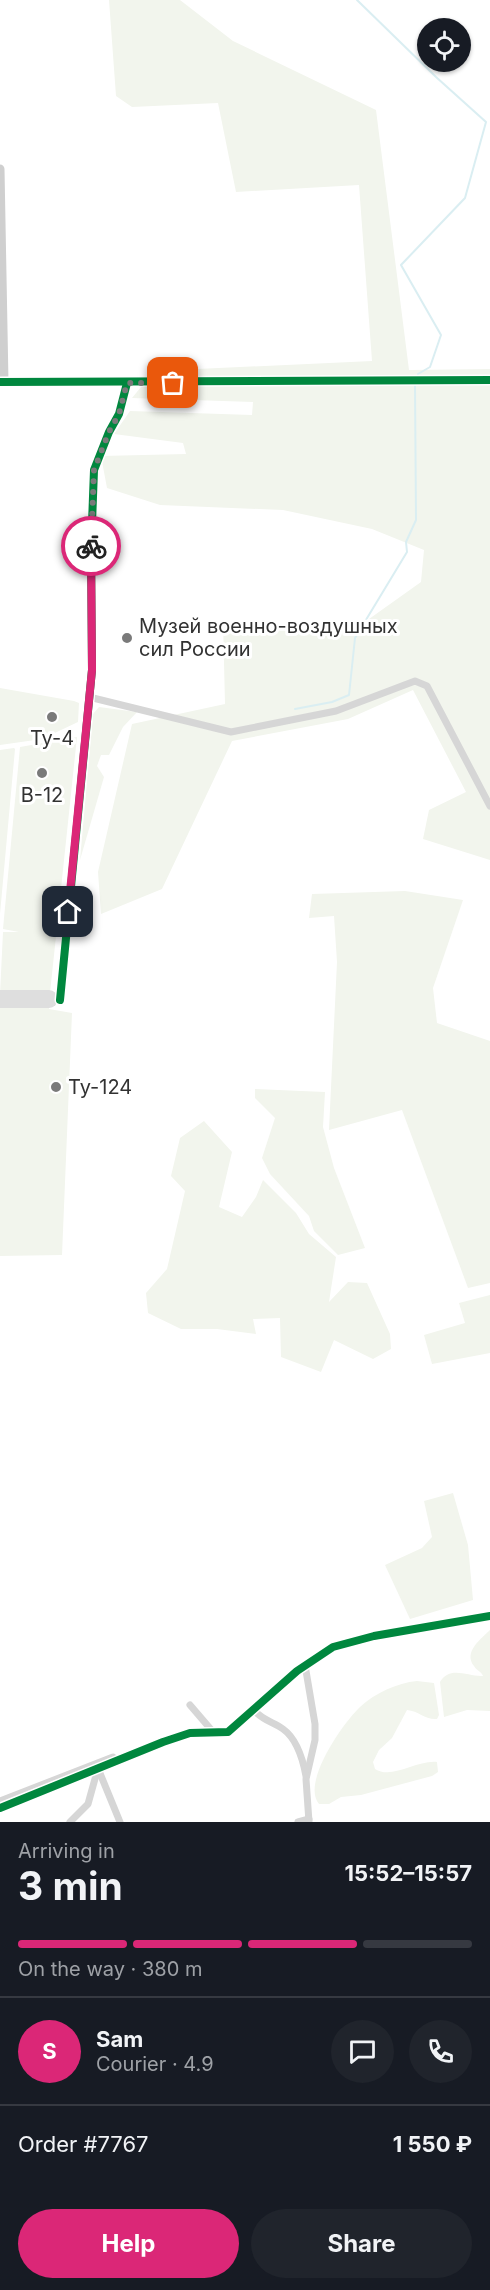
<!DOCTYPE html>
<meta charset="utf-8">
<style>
:root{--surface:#171b24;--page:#20242c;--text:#f1f3f6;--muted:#9ea1a6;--line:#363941;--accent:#db2777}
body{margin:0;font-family:Inter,sans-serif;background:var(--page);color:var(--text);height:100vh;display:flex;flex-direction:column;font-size:22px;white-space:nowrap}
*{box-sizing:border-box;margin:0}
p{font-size:20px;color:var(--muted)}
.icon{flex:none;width:33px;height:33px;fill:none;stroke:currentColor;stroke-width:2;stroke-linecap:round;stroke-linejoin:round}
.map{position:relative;height:1822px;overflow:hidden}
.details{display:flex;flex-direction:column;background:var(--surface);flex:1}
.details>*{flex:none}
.controls{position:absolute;left:417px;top:18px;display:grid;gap:12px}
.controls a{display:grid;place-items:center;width:54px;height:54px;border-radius:50%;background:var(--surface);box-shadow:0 2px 4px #0004;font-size:30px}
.pin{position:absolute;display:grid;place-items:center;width:51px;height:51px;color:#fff;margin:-26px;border-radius:12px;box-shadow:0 3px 9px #0006}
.courier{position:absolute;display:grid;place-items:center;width:60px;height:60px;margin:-30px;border:4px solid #db2777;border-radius:50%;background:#fff;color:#222;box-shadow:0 2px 8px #0007}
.head em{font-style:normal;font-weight:700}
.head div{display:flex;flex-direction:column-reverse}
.head{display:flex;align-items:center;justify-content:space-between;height:102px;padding:0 18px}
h1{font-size:39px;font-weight:700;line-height:45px}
.bar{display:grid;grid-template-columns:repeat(4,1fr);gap:9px 6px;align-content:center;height:72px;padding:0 18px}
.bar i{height:8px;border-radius:4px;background:var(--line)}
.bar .current{background:var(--accent)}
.bar p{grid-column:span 4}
.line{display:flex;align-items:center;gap:15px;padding:0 18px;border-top:2px solid var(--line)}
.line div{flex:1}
.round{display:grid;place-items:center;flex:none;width:63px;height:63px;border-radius:32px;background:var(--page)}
.primary-button{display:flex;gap:12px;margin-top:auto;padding:12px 18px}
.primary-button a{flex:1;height:69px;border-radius:36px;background:var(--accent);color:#fff;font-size:24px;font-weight:700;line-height:69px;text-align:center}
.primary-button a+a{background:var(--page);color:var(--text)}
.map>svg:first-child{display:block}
.green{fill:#f2f5ed}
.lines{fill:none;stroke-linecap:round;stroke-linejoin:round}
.stream{stroke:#daeef2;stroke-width:2}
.taxiway{stroke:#dedede;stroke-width:18}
.street{stroke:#d6d6d6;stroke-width:7}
.secondary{stroke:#cfcfcf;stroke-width:9}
.cycleway-casing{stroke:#fff;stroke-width:11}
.cycleway{stroke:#00873e;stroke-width:8}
.done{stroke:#7a7a7a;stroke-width:6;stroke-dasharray:0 10.8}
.route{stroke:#db2777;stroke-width:8}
.poi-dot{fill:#7a7a7a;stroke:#fff;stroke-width:2}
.labels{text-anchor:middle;stroke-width:6;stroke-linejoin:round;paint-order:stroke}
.poi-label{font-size:20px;fill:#323232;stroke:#fff;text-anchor:start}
</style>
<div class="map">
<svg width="490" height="1822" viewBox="0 0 490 1822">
<rect width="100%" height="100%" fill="#fff"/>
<g class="green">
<path d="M109,0H180L233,41L376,110L409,370L490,369V860L423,839L429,810L466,792L413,690L348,719L232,741L162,889L101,914L98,872L132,724L225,704L223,621L298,629H355L421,582L424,550L372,529L283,510L160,505L107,488L101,456L186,454L183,443L114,434L130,411L252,415L253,402L132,398L154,371L372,361L359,185L236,192L218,103L132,107L116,96Z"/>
<path d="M0,688L74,701L79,703L78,722L42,739L0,745Z"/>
<path d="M99,707L137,712L123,727L109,755H101L97,766L104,777L80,860L93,714Z"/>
<path d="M77,737L50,993L0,994L3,932H19L3,929L20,747Z"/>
<path d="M14,748L15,749L0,914V750Z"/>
<path d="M405,891L463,900L433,988L437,1023L490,1041V1283L468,1288L402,1110L329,1130L337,962L334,916L309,918L312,894Z"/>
<path d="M0,1005H49V1009L72,1013L62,1255L0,1256Z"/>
<path d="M255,1089L325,1092L323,1127L334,1168L365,1248L338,1255L314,1231L309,1216L270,1174L262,1158L275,1118L255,1098Z"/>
<path d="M204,1121L232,1152L219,1207L242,1217L256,1197L263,1180L296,1213L309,1234L336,1257L329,1302L348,1282L367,1283L390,1334L391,1349L373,1359L334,1340L321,1372L281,1357L280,1318L253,1319L256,1334L217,1329H181L148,1313L146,1293L167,1269L185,1191L171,1176L180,1138Z"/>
<path d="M490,1295V1353L432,1364L424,1335L465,1323L459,1303Z"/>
<path d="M453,1493L468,1545L473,1600L410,1619L385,1565L422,1548L432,1537L424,1501Z"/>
<path d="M490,1630V1711L467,1710L444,1717L440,1682C450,1665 468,1677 483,1676C481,1671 477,1671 474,1666C463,1652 481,1639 490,1630Z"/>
<path d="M417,1681L434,1683L439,1715L437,1719C425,1720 419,1711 407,1710L392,1738L379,1750L373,1762L375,1769C392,1780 416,1760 437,1762L438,1772L432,1776L361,1795L341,1797L329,1804H319C301,1783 343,1723 360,1707C375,1693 397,1683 417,1681Z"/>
</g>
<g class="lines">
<g class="stream">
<path d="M357,0L436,77L486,122L465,198L401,265L441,335L430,367L418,374"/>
<path d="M295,709L332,702L349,695L355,638L407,552L406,542L416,520L415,385"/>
</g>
<path class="taxiway" d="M0,999H49"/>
<g class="street">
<path d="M89,697L231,732L336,711L415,681L427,686L490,806"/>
<path d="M60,1000L92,670L91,550L94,470L109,432L119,414L127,383"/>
<path d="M305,1665L315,1724V1740L306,1779L309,1822"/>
<path d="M190,1705L214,1733"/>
<path d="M254,1710C262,1720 273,1722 283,1729C297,1739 303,1760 306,1776"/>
<path d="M97,1766L120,1822"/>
<path d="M0,1801L113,1757"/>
<path d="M0,1808L163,1742L190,1733L228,1732L297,1671L333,1647L374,1636L490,1616"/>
<path d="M70,1822L88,1804L98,1768"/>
<path d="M298,1822L309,1819"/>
</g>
<path class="secondary" d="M0,169L4,382L490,380"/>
<g class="cycleway-casing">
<g id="cycleway">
<path d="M0,382L490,380"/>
<path d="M60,1000L92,670L91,550L94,470L109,432L119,414L127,383"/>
<path d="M0,1808L163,1742L190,1733L228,1732L297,1671L333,1647L374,1636L490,1616"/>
</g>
</g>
<use href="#cycleway" class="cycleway"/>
</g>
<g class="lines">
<path class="done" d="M91,546L94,470L109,432L119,414L127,383H173"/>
<path class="route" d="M68,912L92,670L91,546"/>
</g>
<g class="poi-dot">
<circle cx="127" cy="638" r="6"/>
<circle cx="52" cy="717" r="6"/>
<circle cx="42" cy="773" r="6"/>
<circle cx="56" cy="1087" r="6"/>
</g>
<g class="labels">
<g class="poi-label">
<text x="139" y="633">Музей военно-воздушных<tspan x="139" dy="23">сил России</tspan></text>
<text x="52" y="745" text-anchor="middle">Ту-4</text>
<text x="42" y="802" text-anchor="middle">В-12</text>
<text x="68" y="1094">Ту-124</text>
</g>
</g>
</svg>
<div class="controls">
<a><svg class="icon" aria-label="locate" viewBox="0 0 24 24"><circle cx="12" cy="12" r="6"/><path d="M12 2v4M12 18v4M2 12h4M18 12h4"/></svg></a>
</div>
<div class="pin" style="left:173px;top:383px;background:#ea580c"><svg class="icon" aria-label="bag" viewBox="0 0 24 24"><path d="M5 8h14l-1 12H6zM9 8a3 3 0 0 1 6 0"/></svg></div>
<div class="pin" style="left:68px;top:912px;background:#1f2937"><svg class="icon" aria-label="home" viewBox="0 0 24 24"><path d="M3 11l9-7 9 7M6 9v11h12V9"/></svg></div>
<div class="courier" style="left:91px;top:546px"><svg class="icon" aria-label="bike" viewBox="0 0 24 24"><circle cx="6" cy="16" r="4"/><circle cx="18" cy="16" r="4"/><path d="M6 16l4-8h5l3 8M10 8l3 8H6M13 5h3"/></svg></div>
</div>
<section class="details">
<div class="head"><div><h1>3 min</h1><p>Arriving in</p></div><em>15:52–15:57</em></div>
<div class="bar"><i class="current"></i><i class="current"></i><i class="current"></i><i></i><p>On the way · 380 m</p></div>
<div class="line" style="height:108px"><b class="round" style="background:var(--accent);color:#fff">S</b><div><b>Sam</b><p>Courier · 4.9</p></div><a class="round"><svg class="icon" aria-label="chat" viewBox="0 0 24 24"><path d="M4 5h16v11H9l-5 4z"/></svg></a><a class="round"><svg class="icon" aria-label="phone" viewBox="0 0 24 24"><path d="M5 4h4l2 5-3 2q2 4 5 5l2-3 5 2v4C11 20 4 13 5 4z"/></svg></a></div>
<div class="line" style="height:78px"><div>Order #7767</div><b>1 550 ₽</b></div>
<div class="primary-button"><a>Help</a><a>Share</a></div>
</section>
